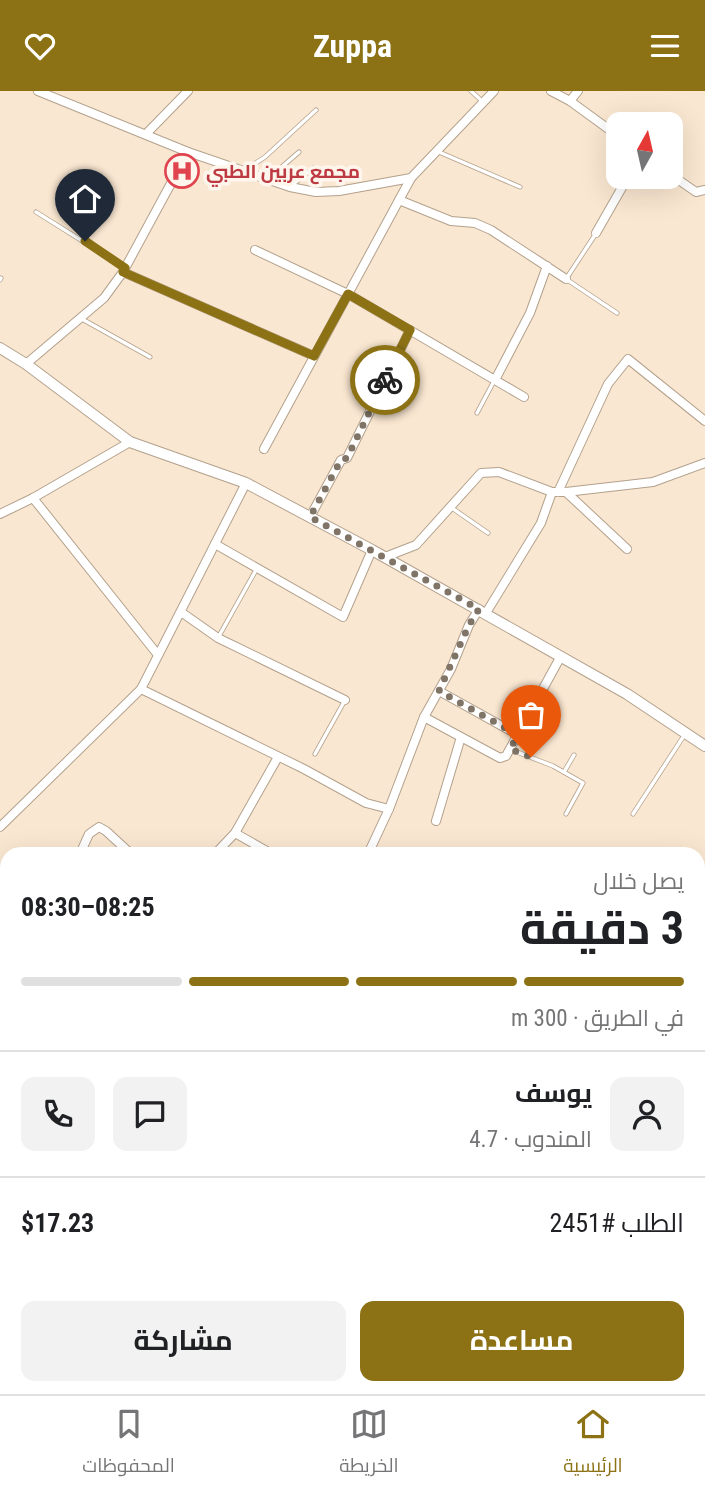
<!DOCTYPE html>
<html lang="ar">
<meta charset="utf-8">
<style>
:root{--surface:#fff;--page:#f2f2f2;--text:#202124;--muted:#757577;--line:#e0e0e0;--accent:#8c7215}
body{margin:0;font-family:"Roboto Condensed",Cairo,sans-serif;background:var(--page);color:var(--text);direction:rtl;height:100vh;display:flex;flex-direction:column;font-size:26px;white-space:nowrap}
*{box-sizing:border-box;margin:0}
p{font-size:23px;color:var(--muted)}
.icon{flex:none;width:38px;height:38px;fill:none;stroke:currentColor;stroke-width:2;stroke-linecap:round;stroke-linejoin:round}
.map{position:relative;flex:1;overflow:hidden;direction:ltr}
.panel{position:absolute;left:0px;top:756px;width:705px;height:548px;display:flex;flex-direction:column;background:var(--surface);border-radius:21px 21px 0 0;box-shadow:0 7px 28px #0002;direction:rtl}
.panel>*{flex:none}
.needle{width:46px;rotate:8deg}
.tools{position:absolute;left:606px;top:21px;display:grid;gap:14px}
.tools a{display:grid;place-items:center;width:77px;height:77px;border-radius:14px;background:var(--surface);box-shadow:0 7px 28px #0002;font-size:35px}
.pin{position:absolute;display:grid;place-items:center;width:60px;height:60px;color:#fff;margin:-72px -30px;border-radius:50% 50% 50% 0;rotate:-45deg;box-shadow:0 0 7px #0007}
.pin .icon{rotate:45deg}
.courier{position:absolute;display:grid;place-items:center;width:70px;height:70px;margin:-35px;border:5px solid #8c7215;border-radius:50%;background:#fff;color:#222;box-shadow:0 2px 9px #0007}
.summary em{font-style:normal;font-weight:700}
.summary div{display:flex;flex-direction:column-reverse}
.summary{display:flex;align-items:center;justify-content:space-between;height:119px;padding:0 21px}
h1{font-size:46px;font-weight:700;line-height:52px}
.bar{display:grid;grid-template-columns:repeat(4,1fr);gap:10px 7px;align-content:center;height:84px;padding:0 21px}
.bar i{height:9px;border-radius:5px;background:var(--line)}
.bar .active{background:var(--accent)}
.bar p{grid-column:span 4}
.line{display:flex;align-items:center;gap:18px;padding:0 21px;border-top:2px solid var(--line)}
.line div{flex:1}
.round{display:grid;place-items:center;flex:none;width:74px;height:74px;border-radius:14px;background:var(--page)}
.cta{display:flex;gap:14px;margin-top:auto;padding:14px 21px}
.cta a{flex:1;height:80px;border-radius:14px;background:var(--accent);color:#fff;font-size:28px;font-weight:700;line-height:80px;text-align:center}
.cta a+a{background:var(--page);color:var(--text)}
header{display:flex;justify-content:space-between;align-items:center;height:91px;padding:0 21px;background:var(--accent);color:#fff;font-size:32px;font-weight:700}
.tab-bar{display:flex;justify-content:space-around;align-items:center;height:98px;border-top:2px solid var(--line);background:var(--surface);font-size:19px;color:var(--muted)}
.tab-bar a{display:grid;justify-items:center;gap:4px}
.tab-bar .active{color:var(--accent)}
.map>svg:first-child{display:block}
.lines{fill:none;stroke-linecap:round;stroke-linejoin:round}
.service-casing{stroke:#b3a18c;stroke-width:5}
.minor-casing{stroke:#b3a18c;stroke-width:10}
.secondary-casing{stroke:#b3a18c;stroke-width:12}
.service{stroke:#fff;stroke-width:3.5}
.minor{stroke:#fff;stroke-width:8}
.secondary{stroke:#fff;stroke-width:10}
.done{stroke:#807466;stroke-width:7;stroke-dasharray:0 12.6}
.route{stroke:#8c7215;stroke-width:9}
.labels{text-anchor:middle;stroke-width:7;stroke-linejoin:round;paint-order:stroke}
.health-label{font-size:19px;font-weight:bold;fill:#be3a42;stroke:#fef6ed;text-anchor:start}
</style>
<header><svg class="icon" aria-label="menu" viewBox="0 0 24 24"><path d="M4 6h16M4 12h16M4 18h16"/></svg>Zuppa<svg class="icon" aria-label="heart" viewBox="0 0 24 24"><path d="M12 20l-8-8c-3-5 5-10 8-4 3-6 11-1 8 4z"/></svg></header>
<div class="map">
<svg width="705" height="1303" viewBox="0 0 705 1303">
<rect width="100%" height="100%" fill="#fae7d1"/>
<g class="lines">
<g class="service-casing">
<g id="service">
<path d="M471,0L482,10"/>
<path d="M439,61L520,96"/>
<path d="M245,79L265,66L316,19"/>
<path d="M269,87L299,61"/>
<path d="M291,95L313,77"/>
<path d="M36,121L124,176"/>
<path d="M595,144L566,188L617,222"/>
<path d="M0,189L1,187"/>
<path d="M82,228L150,266"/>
<path d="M477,322L494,290"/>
<path d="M452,417L488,442"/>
<path d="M219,545L256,479"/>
<path d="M512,659L553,675L583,692L566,723"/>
<path d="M315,663L344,611"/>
<path d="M564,681L574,664"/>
<path d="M633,723L685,643"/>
<path d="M698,1051L705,1059"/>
<path d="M698,1180L705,1168"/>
<path d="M577,1297L579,1298"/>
</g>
</g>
<g class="minor-casing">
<g id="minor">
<path d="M38,0L188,61L290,96L316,101L339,100L411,87L494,0"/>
<path d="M551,0L570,10L618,45"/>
<path d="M570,10L578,0"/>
<path d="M146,43L188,0"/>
<path d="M670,83L696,101L705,99"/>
<path d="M399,109L451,130L475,132L491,139L566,188"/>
<path d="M596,142L628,86"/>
<path d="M255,159L348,203L524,306"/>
<path d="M123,181L314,265"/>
<path d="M26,273L104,207L123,181L188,61"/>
<path d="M495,289L530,222L547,175"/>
<path d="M264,358L411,87"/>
<path d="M558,401L608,293L628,268L705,330"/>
<path d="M566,401L627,458"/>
<path d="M33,407L158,564"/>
<path d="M0,423L33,407L130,351"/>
<path d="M310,426L341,369L347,367L410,239"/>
<path d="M215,453L343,526L372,459"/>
<path d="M385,466L416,454L481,382L499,381L552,401H566L653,391L705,372"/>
<path d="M181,521L218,547L345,609"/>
<path d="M486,522L541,432L552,401"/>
<path d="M141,598L304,678L366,712L389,718"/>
<path d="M439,600L518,644"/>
<path d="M424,626L500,667L506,665L561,565"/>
<path d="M436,730L461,646"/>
<path d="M0,736L141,598L246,392"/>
<path d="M235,742L272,763"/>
<path d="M80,763L89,743L99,736L106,740L131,763"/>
<path d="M215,763L235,742L278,666"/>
<path d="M368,763L389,718L424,626L451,578L469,534L479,518"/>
<path d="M0,825L7,831"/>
<path d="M698,893L705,889"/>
<path d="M0,930L7,936"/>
<path d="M0,982L7,972"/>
<path d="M698,1271L705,1275"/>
<path d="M369,1303L372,1297"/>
</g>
</g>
<g class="secondary-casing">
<path id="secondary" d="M0,257L26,273L130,351L246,392L372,459L627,603L705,655"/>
</g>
<use href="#service" class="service"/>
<use href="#minor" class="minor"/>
<use href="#secondary" class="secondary"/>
</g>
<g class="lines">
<path class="done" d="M385,289L347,367L341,369L310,426L479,518L469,534L439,600L518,644L510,658L531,666"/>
<path class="route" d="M85,150L125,177L123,181L314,265L348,203L410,239L385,289"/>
</g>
<defs>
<g id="hospital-ring" transform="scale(1.75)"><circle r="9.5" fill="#fef6ed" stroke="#e0444e" stroke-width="1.5"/><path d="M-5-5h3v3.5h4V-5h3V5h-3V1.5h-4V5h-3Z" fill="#e0444e"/></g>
</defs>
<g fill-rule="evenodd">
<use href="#hospital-ring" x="182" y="80"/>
</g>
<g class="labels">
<g class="health-label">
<text x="206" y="87">مجمع عربين الطبي</text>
</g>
</g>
</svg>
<div class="tools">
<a><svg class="needle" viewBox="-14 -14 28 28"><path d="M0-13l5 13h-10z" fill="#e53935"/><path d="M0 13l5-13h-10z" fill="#757577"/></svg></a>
</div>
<div class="pin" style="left:531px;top:666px;background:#ea580c"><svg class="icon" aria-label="bag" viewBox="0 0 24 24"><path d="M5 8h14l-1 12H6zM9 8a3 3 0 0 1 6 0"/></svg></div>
<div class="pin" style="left:85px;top:150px;background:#1f2937"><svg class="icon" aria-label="home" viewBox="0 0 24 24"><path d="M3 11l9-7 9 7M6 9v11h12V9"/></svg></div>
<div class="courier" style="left:385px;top:289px"><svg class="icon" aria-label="bike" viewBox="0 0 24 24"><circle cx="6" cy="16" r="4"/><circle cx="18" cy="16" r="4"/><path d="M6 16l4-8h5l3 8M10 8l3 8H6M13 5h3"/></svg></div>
<section class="panel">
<div class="summary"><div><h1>3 دقيقة</h1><p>يصل خلال</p></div><em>08:25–08:30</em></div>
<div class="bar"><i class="active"></i><i class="active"></i><i class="active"></i><i></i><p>في الطريق · 300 m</p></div>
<div class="line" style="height:126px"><a class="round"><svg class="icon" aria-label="person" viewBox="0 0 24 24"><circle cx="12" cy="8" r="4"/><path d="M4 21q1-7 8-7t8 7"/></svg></a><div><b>يوسف</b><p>المندوب · 4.7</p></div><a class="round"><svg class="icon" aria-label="chat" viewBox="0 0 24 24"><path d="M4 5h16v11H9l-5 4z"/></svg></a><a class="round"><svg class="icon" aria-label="phone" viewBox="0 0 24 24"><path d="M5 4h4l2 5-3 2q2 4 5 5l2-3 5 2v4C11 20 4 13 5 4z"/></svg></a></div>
<div class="line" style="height:91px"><div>الطلب #2451</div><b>$17.23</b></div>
<div class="cta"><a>مساعدة</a><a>مشاركة</a></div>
</section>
</div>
<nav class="tab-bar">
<a class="active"><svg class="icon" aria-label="home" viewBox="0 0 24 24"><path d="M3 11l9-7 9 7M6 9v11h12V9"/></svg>الرئيسية</a>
<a><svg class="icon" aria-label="map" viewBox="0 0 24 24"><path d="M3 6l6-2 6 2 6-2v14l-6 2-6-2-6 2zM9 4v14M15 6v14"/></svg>الخريطة</a>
<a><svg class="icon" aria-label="saved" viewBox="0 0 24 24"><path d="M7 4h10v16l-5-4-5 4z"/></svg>المحفوظات</a>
</nav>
